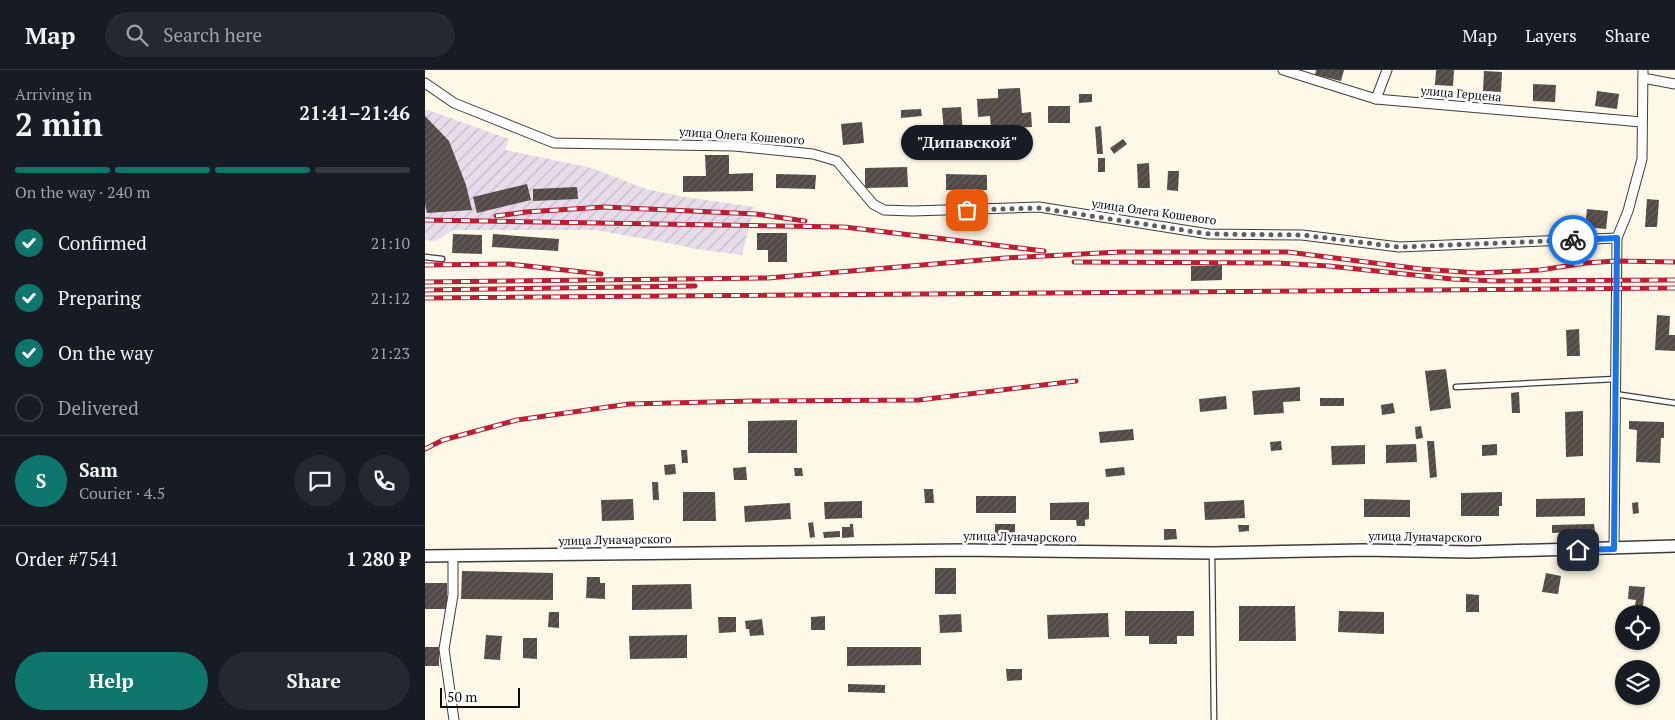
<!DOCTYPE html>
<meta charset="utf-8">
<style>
:root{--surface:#171b24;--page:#242831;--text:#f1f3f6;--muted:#9ea1a6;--line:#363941;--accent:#0f766e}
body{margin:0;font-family:"PT Serif",serif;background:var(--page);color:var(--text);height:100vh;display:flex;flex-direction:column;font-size:19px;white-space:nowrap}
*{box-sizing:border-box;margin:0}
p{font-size:16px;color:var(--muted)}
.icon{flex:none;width:28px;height:28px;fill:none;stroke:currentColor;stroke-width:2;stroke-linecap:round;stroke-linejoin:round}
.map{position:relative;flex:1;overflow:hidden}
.side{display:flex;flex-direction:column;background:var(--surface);width:425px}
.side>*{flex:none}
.fabs{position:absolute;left:1190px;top:535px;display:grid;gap:10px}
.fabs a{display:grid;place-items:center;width:45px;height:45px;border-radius:50%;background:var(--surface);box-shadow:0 1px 4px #0004;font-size:25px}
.scale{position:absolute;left:15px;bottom:12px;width:80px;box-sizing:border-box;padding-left:5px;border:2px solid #0a0a0a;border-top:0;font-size:14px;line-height:18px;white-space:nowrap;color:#0a0a0a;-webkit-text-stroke:4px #fff;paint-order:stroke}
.pin{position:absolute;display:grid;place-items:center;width:42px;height:42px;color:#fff;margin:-21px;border-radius:10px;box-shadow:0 2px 8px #0006}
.courier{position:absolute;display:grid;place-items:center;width:50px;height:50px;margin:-25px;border:4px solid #1a73e8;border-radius:50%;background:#fff;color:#222;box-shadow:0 1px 6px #0007}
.bubble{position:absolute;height:35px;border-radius:18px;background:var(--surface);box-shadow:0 1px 4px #0004;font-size:16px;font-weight:600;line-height:35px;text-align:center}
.summary em{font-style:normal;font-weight:600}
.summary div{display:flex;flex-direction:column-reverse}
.summary{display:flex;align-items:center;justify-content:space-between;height:85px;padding:0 15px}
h1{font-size:32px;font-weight:600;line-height:38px}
.bar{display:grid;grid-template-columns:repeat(4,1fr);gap:8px 5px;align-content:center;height:60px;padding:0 15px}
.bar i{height:6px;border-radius:4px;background:var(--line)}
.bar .active{background:var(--accent)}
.bar p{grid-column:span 4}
.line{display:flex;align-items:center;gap:12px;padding:0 15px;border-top:1px solid var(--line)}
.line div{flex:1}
.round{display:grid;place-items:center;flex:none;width:52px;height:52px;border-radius:26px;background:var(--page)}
ol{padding:0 15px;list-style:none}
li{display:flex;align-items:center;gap:15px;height:55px}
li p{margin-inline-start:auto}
li .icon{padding:5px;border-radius:50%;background:var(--accent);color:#fff;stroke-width:4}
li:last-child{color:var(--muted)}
li i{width:28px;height:28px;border:2px solid var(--line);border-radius:50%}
.cta{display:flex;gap:10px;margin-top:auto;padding:10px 15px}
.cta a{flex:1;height:58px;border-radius:30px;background:var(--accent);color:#fff;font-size:20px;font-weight:600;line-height:58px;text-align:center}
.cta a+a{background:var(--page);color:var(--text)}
header{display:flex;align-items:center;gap:30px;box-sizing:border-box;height:70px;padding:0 25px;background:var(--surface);border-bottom:1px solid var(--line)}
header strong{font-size:24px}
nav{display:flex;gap:28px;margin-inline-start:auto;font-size:18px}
.search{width:350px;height:45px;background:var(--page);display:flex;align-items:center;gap:12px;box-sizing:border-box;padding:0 18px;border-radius:28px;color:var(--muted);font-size:19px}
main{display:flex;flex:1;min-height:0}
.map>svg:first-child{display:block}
.industrial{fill:url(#industrial-furrows)}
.building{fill:url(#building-hatch)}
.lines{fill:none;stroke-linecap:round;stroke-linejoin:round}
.service-casing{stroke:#3d3d3d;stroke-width:7}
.minor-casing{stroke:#3d3d3d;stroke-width:11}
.tertiary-casing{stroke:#3d3d3d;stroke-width:14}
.service{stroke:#fff;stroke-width:4.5}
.minor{stroke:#fff;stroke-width:9}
.tertiary{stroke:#fff;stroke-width:11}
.rail-casing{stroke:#bd1e32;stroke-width:5}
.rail{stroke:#fff;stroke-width:3;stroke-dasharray:9;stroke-linecap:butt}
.done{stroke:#605d57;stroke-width:5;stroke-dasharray:0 9}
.route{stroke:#1a73e8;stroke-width:6}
.labels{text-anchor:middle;stroke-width:5;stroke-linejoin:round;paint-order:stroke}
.street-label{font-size:12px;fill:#0a0a0a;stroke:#fff}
</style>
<header>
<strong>Map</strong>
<div class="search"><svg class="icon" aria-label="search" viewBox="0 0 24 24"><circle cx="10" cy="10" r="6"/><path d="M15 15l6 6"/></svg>Search here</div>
<nav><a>Map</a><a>Layers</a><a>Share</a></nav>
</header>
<main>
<section class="side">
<div class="summary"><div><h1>2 min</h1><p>Arriving in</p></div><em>21:41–21:46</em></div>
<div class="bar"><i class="active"></i><i class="active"></i><i class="active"></i><i></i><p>On the way · 240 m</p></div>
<ol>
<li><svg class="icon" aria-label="check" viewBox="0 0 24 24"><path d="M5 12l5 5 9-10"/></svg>Confirmed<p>21:10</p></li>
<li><svg class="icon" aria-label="check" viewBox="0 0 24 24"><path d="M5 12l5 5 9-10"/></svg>Preparing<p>21:12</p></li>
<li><svg class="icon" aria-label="check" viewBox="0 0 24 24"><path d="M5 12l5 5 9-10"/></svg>On the way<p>21:23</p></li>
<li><i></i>Delivered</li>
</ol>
<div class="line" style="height:90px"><b class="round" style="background:var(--accent);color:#fff">S</b><div><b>Sam</b><p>Courier · 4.5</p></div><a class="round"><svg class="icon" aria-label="chat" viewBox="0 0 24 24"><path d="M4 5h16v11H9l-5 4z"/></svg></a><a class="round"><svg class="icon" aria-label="phone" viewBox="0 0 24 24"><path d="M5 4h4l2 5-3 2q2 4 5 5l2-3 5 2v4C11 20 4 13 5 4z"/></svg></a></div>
<div class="line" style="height:65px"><div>Order #7541</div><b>1 280 ₽</b></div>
<div class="cta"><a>Help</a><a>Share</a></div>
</section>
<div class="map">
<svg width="1250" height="650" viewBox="0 0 1250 650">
<defs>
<pattern id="industrial-furrows" width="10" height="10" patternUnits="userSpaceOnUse" patternTransform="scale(1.25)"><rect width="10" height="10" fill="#e7dcea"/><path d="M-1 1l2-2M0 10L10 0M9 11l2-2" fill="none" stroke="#c5bbc7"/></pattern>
<pattern id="building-hatch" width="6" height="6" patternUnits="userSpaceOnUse" patternTransform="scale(1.25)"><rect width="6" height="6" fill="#524a46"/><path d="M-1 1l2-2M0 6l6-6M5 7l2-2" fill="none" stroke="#66605c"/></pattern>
</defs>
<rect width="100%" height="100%" fill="#fff8e6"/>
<path class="industrial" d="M0,39L84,69L80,80L167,98L221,119L259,127L329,137L317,185L271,179L253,175L171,160H28L11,171L0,170Z"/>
<g class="building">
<path d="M891,0H919L916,11L890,5Z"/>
<path d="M1011,0H1029L1028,16L1010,15Z"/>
<path d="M1059,1L1077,2L1076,22L1058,21Z"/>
<path d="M1108,14L1131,15L1130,32L1108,31Z"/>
<path d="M595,18L597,43L606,42L607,57L566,59L565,46L553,47L552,29L573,28V19Z"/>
<path d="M1172,21L1194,24L1192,39L1170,36Z"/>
<path d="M654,24H667V32L654,33Z"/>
<rect x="623" y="36" width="22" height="17"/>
<path d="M536,37L538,63L519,64L517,38Z"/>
<path d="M496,39L497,46L476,48V40Z"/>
<path d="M0,46L24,71L41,115L47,140L2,143L0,134Z"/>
<path d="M437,52L439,73L418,75L416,54Z"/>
<path d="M676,56L678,84H672L670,57Z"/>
<path d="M698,69L702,74L689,84L685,78Z"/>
<path d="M280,85H304V104L328,103V121L258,122V106H281Z"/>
<rect x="673" y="88" width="7" height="14"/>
<path d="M724,93L725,118H713L712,94Z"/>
<path d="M482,97L483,117L440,118V98Z"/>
<path d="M743,101H754L753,121L742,120Z"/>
<path d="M351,104L391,105L390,119L351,118Z"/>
<path d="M521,104L562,105V120H521Z"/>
<path d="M102,114L106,130L52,143L48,127Z"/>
<path d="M152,117L153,129L108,131V119Z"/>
<path d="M1222,129L1234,130L1232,157H1220Z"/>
<path d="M1162,139L1183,141L1181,159L1160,157Z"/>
<path d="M332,163H362V192H343V180H332Z"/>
<path d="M28,164L57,165V184L27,183Z"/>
<path d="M68,164L134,169L133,181L67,177Z"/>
<path d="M797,195V210L766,211V196Z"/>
<path d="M1232,245L1245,246L1244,265H1250V281L1230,280Z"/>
<path d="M1154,259L1155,286H1142L1141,260Z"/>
<path d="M1021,299L1026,338L1005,341L1000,301Z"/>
<path d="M875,317V331L858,332L859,343L829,345L827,321Z"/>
<path d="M1094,322L1095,343H1087L1086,323Z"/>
<path d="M801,326L802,339L775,342L774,329Z"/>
<rect x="895" y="328" width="24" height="8"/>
<path d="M968,333L970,343L957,345L956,335Z"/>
<path d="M1158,341V386L1141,387L1140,342Z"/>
<path d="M372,350V383H323V351Z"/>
<path d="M1204,351L1239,352V368H1236L1235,393L1211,392L1212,360L1204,359Z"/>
<path d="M996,356L998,368L991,369L990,357Z"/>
<path d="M708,359L709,370L675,373L674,362Z"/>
<path d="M856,371L857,380L846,381L845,372Z"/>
<path d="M1002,371H1009L1012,407L1005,408Z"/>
<path d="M991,374L992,392L961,393V375Z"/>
<path d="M1072,374V385L1057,386V375Z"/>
<path d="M940,375V394L907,395L906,376Z"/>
<path d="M256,380H262L263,393H257Z"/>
<path d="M250,394L251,404L240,405L239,395Z"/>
<path d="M321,397L322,410H309L308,398Z"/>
<path d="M699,397L700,405L681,407L680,399Z"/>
<path d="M369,398H377L378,406H370Z"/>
<path d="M227,412H233L234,430H228Z"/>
<path d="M499,419H508L509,433H500Z"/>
<path d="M258,422H290L291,451H258Z"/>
<path d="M1077,422V436H1074V446H1036V423Z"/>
<rect x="551" y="426" width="40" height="17"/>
<path d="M1160,428V446L1111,447V429Z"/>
<path d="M208,429L209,450L177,451L176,430Z"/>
<path d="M939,429L985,430V447H939Z"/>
<path d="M819,430L820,448L780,450L779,432Z"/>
<path d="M437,431V448L400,449L399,432Z"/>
<path d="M664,432V449L660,450V456H652L651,450H625V433Z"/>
<path d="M1213,432L1214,443L1208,444L1207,433Z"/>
<path d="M365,433L366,449L320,452L319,436Z"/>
<path d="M388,452L390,467L385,468L383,453Z"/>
<path d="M425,454H428L429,467L417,468V457H425Z"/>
<rect x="570" y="454" width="20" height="12"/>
<path d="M1169,454L1170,461L1127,463V455Z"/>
<path d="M813,455H824V461L814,462Z"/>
<path d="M739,459H751L752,469L739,470Z"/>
<path d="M415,461V467L399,468L398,462Z"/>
<rect x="510" y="498" width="21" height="26"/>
<path d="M37,501L128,503V530L36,529Z"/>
<path d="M1121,503L1136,506L1133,524L1117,522Z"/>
<path d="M162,507H175V513H180V529L161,528Z"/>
<rect x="0" y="513" width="22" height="26"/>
<path d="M266,514L267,539L207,540V515Z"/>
<path d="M1204,516L1220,517L1218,536L1210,535L1211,530L1203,529Z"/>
<path d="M1041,524L1054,525V542H1041Z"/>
<path d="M814,536H870L871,571H814Z"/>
<path d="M700,541H769V566H752V574H724V566H700Z"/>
<path d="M914,541L959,542V564L913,562Z"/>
<path d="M124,542H134V558L123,557Z"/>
<path d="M683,543L684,567L623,569L622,545Z"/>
<path d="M536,544L537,562L515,563L514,545Z"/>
<path d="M400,546V560H386V547Z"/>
<path d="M293,547H311V562L294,563Z"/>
<path d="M337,549L339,565L325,566L324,559H321L320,551Z"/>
<path d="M61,565L77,566L75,590L59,589Z"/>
<path d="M262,565V588L205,589L204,566Z"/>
<path d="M98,568H112V589L98,588Z"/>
<rect x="0" y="577" width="14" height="19"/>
<path d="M422,577H496V595L422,596Z"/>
<path d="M581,599H597V610L582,611Z"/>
<path d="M423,614L460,615V623L423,622Z"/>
</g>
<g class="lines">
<g class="service-casing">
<g id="service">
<path d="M0,187L17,189"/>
<path d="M1031,317L1190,309"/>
<path d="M1190,324L1250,333"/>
<path d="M787,484L789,650"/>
</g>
</g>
<g class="minor-casing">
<g id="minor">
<path d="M858,0L951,29L1217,52"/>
<path d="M1218,8L1250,14"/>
<path d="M0,13L29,33L129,73L309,76L388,84L412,91L448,134L459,140L487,141L614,137L784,164L877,165L974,177L1192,168"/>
<path d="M951,29L962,0"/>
<path d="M1189,479L1192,168L1203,141L1217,89L1218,0"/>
<path d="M28,486V525L19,579L29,650"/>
</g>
</g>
<g class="tertiary-casing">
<path id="tertiary" d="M0,486L539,480L787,483L938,480L1045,482L1250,476"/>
</g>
<use href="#service" class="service"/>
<use href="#minor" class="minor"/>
<use href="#tertiary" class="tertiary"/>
<g class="rail-casing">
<g id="rail">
<path d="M71,146L101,142L179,137L331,144L380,151"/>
<path d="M0,150L419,157L619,181"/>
<path d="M649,192L852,193L904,196L1027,209L1071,211L1250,210"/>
<path d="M0,195L84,194L176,204"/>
<path d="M0,212L343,208L580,188L695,182H863L996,199L1052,203L1115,200L1161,193L1191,191L1250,192"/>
<path d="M0,220L270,216"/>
<path d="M0,228L1250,218"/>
<path d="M0,379L18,370L92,350L204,334L326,331L494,330L651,311"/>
</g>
</g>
<use href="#rail" class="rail"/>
</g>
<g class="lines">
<path class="done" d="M542,140L614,138L784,164L877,165L974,177L1148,170"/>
<path class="route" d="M1148,170L1192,168L1189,479L1153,480"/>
</g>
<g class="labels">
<g class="street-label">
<text transform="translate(1036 24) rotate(5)" y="4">улица Герцена</text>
<text transform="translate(317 66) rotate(4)" y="4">улица Олега Кошевого</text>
<text transform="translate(729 142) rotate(8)" y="4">улица Олега Кошевого</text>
<text transform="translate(595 467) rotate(1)" y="4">улица Луначарского</text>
<text transform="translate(1000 467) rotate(1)" y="4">улица Луначарского</text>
<text transform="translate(190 470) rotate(-1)" y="4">улица Луначарского</text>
</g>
</g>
</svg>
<div class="fabs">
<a><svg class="icon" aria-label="locate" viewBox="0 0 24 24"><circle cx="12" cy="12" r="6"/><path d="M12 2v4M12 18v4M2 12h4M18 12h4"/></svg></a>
<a><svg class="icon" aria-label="layers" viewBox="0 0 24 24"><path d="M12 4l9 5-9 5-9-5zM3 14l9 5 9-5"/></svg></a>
</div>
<div class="scale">50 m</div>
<div class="pin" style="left:542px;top:140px;background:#ea580c"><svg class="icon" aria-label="bag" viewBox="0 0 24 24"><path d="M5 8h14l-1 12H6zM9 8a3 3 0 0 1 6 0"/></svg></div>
<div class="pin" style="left:1153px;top:480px;background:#1f2937"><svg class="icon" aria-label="home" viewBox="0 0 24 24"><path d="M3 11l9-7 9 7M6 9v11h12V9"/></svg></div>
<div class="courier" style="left:1148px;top:170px"><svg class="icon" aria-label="bike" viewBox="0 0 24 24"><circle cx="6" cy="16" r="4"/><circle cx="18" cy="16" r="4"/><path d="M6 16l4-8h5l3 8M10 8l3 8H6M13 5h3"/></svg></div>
<div class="bubble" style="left:476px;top:55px;width:132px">&quot;Дипавской&quot;</div>
</div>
</main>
